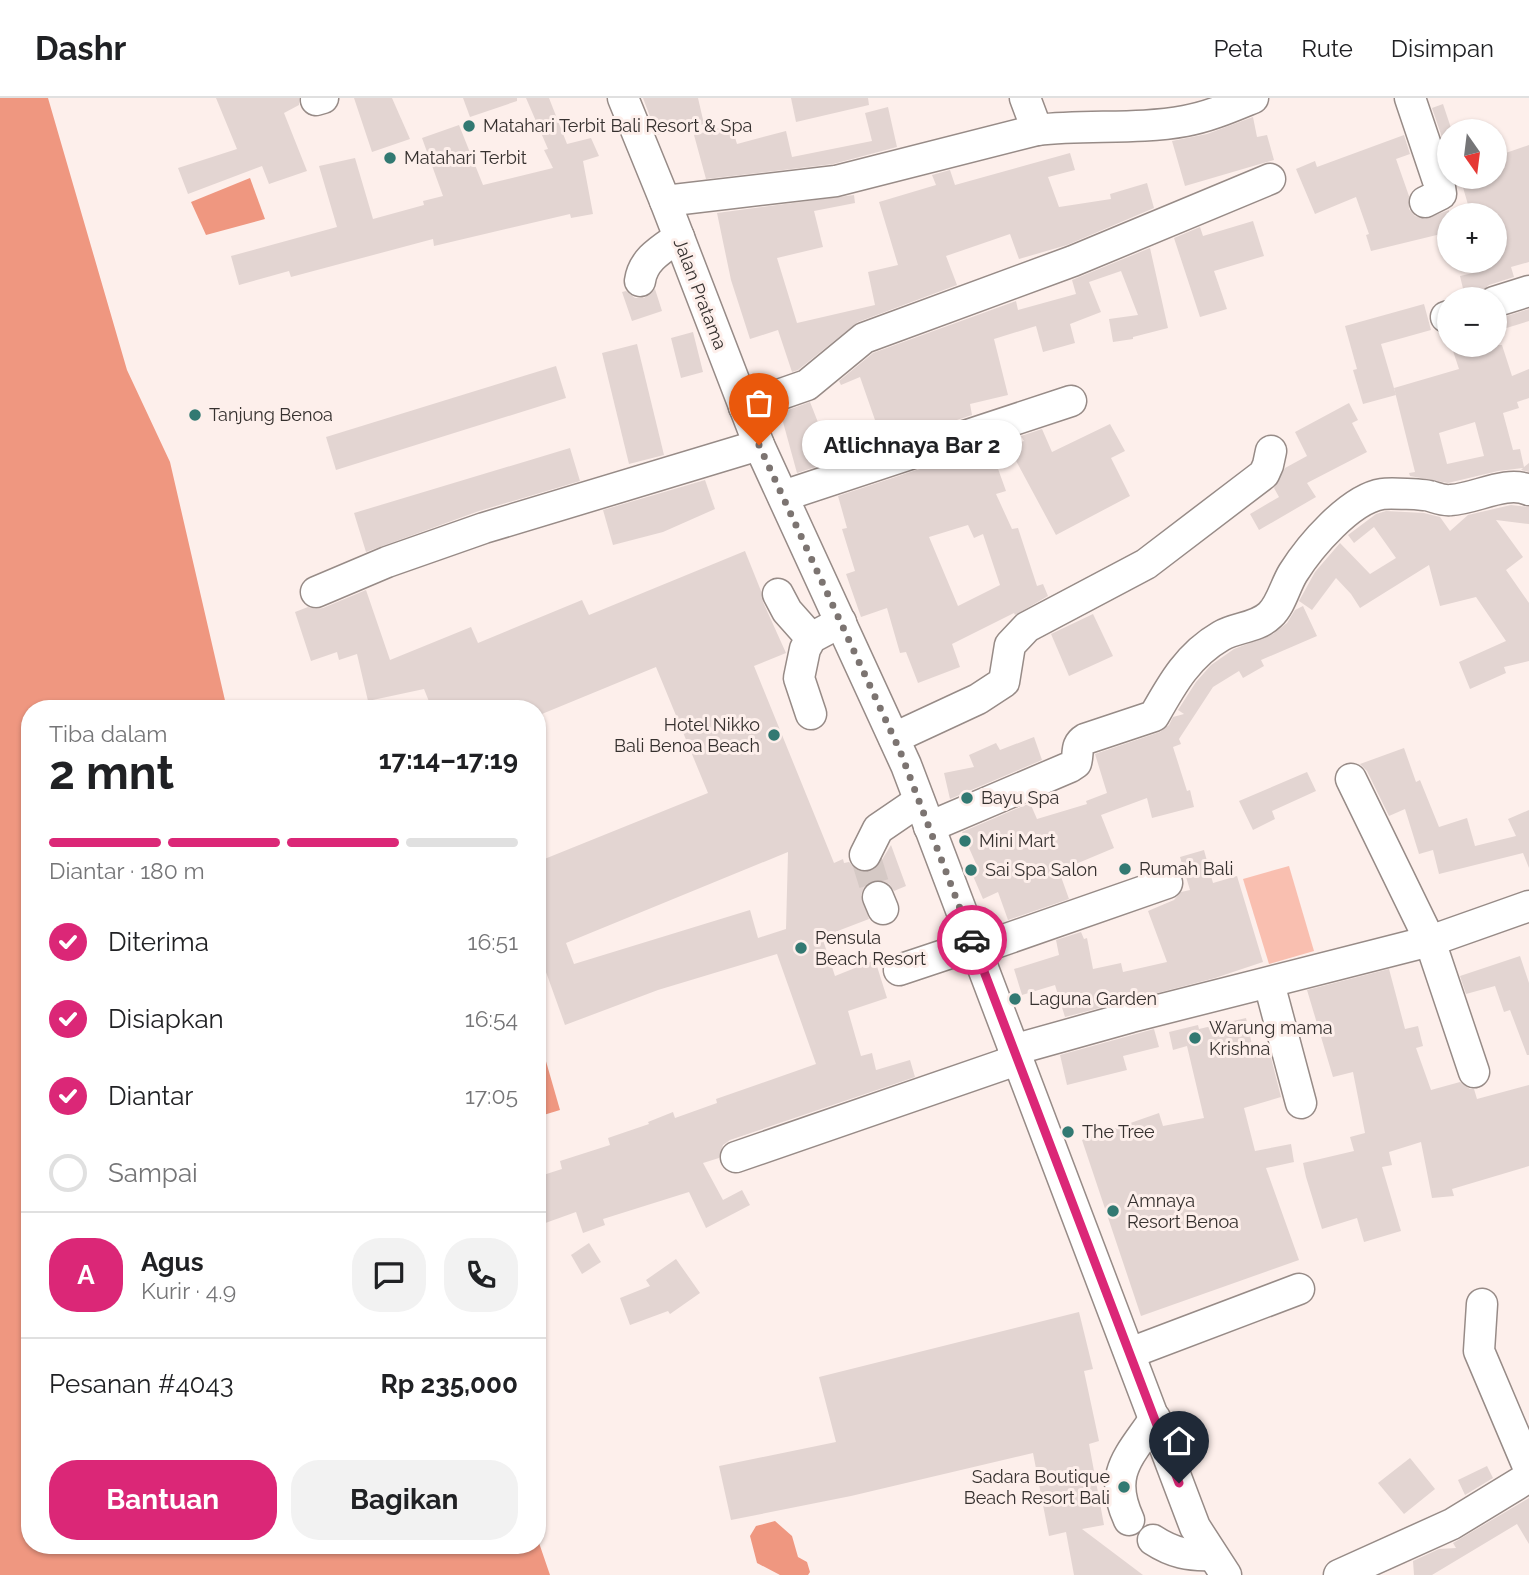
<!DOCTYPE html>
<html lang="id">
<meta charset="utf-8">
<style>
:root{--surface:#fff;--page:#f2f2f2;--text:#202124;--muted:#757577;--line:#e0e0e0;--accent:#db2777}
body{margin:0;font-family:Raleway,sans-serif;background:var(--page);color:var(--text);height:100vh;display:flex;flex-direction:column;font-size:26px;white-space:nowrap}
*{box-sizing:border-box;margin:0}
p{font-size:23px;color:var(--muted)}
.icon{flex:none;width:38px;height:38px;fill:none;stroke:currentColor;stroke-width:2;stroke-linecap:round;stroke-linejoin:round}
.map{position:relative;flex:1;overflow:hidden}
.sheet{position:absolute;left:21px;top:602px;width:525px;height:854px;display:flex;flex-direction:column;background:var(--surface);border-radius:28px;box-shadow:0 2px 5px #0004}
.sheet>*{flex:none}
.needle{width:46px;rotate:166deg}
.buttons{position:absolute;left:1437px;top:21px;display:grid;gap:14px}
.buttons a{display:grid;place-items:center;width:70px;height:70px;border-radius:50%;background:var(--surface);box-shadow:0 2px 5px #0004;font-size:35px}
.pin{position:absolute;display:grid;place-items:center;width:60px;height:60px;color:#fff;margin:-72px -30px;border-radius:50% 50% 50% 0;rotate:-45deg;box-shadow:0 0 7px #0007}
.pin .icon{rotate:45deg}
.courier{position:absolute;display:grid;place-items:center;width:70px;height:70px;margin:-35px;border:5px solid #db2777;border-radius:50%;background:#fff;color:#222;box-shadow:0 2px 9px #0007}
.bubble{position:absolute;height:49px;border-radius:24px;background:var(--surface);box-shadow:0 2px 5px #0004;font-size:23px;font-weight:700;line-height:49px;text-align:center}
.overview em{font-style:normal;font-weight:700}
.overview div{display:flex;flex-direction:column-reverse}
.overview{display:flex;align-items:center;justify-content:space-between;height:119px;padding:0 28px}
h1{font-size:46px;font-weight:700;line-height:52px}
.bar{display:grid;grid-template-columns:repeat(4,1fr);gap:10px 7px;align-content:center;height:84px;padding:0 28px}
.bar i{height:9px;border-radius:5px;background:var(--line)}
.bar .current{background:var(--accent)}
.bar p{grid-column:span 4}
.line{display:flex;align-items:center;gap:18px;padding:0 28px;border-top:2px solid var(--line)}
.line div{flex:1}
.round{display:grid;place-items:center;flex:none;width:74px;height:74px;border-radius:28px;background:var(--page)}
ol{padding:0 28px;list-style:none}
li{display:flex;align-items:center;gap:21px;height:77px}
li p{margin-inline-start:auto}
li .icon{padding:7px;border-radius:50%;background:var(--accent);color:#fff;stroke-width:4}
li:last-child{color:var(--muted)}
li i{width:38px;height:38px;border:4px solid var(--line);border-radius:50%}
.cta{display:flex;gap:14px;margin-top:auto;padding:14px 28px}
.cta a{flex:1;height:80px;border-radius:28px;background:var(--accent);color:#fff;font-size:28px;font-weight:700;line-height:80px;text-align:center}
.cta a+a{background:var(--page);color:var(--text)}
header{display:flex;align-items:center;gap:42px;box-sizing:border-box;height:98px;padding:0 35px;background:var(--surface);border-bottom:2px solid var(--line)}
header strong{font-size:33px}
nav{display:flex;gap:38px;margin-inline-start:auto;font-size:24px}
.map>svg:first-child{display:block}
.green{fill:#f9bfb0}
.water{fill:#ef9780}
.building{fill:#e3d5d2;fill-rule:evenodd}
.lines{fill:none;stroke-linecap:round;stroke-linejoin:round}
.minor-tunnel{stroke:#d5c9c5;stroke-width:30;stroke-dasharray:30 15;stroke-linecap:butt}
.minor-casing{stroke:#978b87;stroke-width:33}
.minor{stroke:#fff;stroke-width:30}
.done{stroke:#7c7471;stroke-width:7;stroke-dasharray:0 12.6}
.route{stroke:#db2777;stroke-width:9}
.poi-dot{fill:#327972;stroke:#fdefeb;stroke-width:2.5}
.labels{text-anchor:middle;stroke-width:6;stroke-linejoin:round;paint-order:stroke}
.poi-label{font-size:18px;fill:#36312f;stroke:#fdefeb;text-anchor:start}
.street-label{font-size:18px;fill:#36312f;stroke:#fdefeb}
</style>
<header>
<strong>Dashr</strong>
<nav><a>Peta</a><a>Rute</a><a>Disimpan</a></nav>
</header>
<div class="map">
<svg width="1529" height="1477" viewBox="0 0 1529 1477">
<rect width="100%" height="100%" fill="#fdefeb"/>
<path class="green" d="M1289,768L1314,853L1269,866L1243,781Z"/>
<g class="water">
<path d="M0,0H48L127,272L170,364L227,611H30V1447H537V1439L550,1477H0Z"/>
<path d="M250,80L265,121L206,137L191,104Z"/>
<path d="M537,932L560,1012L537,1019Z"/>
<path d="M775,1423L792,1438L798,1459L807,1464L810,1474L808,1477H780L757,1465L750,1438L756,1428Z"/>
</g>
<g class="building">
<path d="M216,0H299V7L284,15L307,73L269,86L262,68L188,96L178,70L237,51Z"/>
<path d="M354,0H392L410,41L372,54Z"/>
<path d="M463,0H517V3L470,19Z"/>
<path d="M526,0H549L567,46L591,40L599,58L583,63L593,116L571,120L570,116L434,148L433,141L291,179L289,173L239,187L231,158L337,129L319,68L355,60L373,121L424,107L423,103L443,98L422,40L459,27L483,87L553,70L544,52L548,51Z"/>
<path d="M643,0H698L704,26L657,37Z"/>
<path d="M791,0H868L869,7L796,24Z"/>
<path d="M1443,6L1452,33H1449V60L1432,10Z"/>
<path d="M888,9L897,49L833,66L706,81L694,37L731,27L737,46L786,33L792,59L872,43L865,15Z"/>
<path d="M1253,19L1257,39L1267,37L1274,62L1185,88L1172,43L1207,36Z"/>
<path d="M1404,37L1410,56L1396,61L1409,98V111L1415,118L1425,121L1449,112V134L1371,153L1366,137L1369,136L1356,99L1315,116L1296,71L1315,63L1317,69Z"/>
<path d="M1529,47V164L1511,169L1514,179L1489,187L1479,196L1465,199L1460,178L1486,172L1484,163H1494V117H1471L1460,79H1494V59Z"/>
<path d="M1070,55L1075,72L1048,79L1059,109L1111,101L1110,96L1147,85L1154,110L1067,147L1019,161L1010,136L946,158L957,187L858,224L798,272L792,274L778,232L750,241L731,182L717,115L854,97L855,105L814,113L823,149L777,160L797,225L875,207L868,174L898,167L879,104L936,87L932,77L950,72L955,87Z"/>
<path d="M1253,123L1264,158L1214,173L1227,211L1200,219L1174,140L1200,129L1203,138Z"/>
<path d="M1150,150L1168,230L1133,239V241L1113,244L1109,221L1138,217L1121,173L1089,184L1101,214L1070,226L1075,245L1043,254L1036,228L994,241L1008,297L970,306L972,317L797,375L783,324L772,329L769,319L810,304L823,337L875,322L860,279L841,287L839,283L873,255L1016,203L1018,212L1076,196L1072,182Z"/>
<path d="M655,191L662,213L632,223L622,194L626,193L635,200H644Z"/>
<path d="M1424,206L1431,232L1381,246L1396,297L1363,306L1353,272L1357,271L1345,228Z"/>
<path d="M1529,211V223L1500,232L1497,221Z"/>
<path d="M693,234L703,274L681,280L671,240Z"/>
<path d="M637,246L664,357L629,366L602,255Z"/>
<path d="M1451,247H1502L1512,278L1529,271V300L1517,304L1519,310L1503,315L1513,352L1520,351L1524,369L1529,365V374L1521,372L1523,370L1498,373L1448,385L1410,378L1409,375L1415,374L1394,290L1459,271ZM1475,324L1484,358L1447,366L1439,335Z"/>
<path d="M556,268L566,300L336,372L326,339Z"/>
<path d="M1349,305L1358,322L1352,325L1367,354L1307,385L1316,399L1259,432L1250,416L1279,399L1274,390L1285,370L1307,358L1295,334Z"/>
<path d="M1110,326L1125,353L1111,360L1130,398L1056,437L1008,348L1024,343L1021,338L1042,331L1052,354Z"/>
<path d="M570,350L580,383L479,413L366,454L354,415Z"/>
<path d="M992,354L1006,393L996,396L1012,431L1018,430L1037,488L1043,486L1048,498L1015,517L1014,515L952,546L960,569L918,585L906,554L900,555L887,510L861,519L846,476L855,473L842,431L847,430L838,398L968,355L969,362ZM968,427L974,440L983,436L1000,487L958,508L929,439Z"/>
<path d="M705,382L715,411L663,434L613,447L603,412Z"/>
<path d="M1511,407L1529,409V426L1496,422L1523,459L1506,472L1529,505V563L1504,569L1506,575L1470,591L1459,564L1506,543L1476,499L1440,508L1429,467L1360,510L1351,496L1336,480L1312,512L1299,503L1315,474L1340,445L1370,476L1396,460L1374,429L1354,445L1348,437L1376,416L1386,413L1424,415L1440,419L1450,433L1468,417Z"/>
<path d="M745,453L761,493L763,504L786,555L754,568L834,765L843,761L844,765L849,764L857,772L867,774L874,772L880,765L891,747L906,788L894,793L889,786L881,782L871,783L864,789L861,797L869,821L822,839L835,878L875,862L887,900L848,913L861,958L872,955L876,972L910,962L915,979L730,1042L723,1047L719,1060L703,1065L723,1102L742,1092L750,1107L706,1130L689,1094L603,1121L605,1127L583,1135L576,1114L537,1128V1079L562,1071L560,1063L610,1047L608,1040L649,1026L648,1024L673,1014L675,1020L717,1005L716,1001L816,966L777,856L658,892L565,927L537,849V764L708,695L656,569L537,618V611H432L424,591L368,603L357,556L339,562L337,554L311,563L295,514L308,509L315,511L323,510L366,492L390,562L471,529L478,545L582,502L589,517ZM788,754L786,831L758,840L750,812L574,866L566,845Z"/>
<path d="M1303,508L1317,538L1261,562L1264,568L1243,580L1239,573L1213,589L1179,641L1181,646L1173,649L1187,693L1190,692L1194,709L1152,720L1147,700L1101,717L1114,750L1059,773L1069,801L1008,822L998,794L983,801L970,771L977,768L962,734L1030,705L1037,721L1087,706L1086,703L1107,695L1095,656L1160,634L1169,627L1173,619L1184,616L1178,612L1196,584L1211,567L1234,551L1273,536L1287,525L1295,512Z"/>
<path d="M1093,516L1113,558L1069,578L1051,536Z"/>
<path d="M1034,639L1042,662L950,701L944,675L974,669L969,657L996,645L1000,652Z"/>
<path d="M1404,650L1416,684L1420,682L1439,729L1467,720L1475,748L1516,738L1508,721L1529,712V770L1523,755L1439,776L1433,752L1419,756L1405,711L1389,718L1367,673L1360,666Z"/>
<path d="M1307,674L1316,693L1272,713L1275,721L1253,732L1239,703Z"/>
<path d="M1204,752L1213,785L1237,778L1263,864L1215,880L1065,919L1055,887L1022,897L1014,871L1059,857L1056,842L1081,834L1084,841L1087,840L1093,871L1121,865L1123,874L1167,864L1148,813L1174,802L1181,794L1190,792L1180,759Z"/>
<path d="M1520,858L1529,885V957H1527L1510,912L1504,914L1495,888L1466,896L1460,878Z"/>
<path d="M1389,871L1405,931L1418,928L1423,948L1416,950L1431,992L1460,984L1470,991H1474L1477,1001L1529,987V1068L1452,1091L1454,1098L1432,1100L1421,1044L1389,1054L1392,1067L1382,1069L1401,1133L1364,1144L1357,1120L1322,1131L1306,1079L1303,1065L1354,1053L1350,1039L1365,1035L1353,974L1333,979L1307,892Z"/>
<path d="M1246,920L1253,951L1268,948L1281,999L1244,1010L1255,1053L1291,1046L1294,1064L1266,1070L1299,1162L1141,1218L1082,1042L1159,1015L1163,1028L1204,1020L1187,948L1173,952L1169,934L1198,927L1199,931Z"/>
<path d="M1154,931L1159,949L1123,958L1127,972L1067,987L1060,957Z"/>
<path d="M589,1145L601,1164L582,1176L571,1157Z"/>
<path d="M676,1161L700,1195L670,1216L668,1213L630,1227L620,1200L650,1188L646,1182Z"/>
<path d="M1079,1214L1093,1271L1084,1273L1099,1343L1089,1346L1104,1427L1082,1431L1143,1477H1074L1066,1434L1049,1438L1033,1355L851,1398L731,1422L719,1368L836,1344L819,1279Z"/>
<path d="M1410,1360L1435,1391L1404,1416L1378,1385Z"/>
<path d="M1487,1368L1493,1380L1465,1397L1458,1382Z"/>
<path d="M1529,1400V1446L1517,1426L1432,1477H1414L1413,1463L1439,1451L1456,1450L1453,1445Z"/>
</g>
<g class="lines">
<path class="minor-tunnel" d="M865,757L878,799"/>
<g class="minor-casing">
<g id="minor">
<path d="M623,0L665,103L759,347L906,667L1195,1429L1226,1477"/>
<path d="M1025,0L1037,32"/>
<path d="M1410,0L1440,89L1441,96L1425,104"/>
<path d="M316,2L323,0"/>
<path d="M665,103L836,83L1037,32C1086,26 1137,32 1185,23C1208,19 1231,9 1253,0"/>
<path d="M640,183C643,161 662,151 679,139"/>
<path d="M1494,204L1529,193"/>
<path d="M1446,219L1449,218"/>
<path d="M744,309L807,287L864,240L1073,163L1270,81"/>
<path d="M783,398L1071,303"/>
<path d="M316,494L387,464L484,430L759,347"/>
<path d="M778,496L787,513L811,540"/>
<path d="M811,616L799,580L805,551L811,540L841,524"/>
<path d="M894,640L978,601L1004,584L1010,547L1027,529L1146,466L1264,376L1268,367L1271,353"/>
<path d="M1351,681L1430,843L1474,974"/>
<path d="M929,729L1070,669L1076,665C1079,655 1075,647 1085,641L1154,618C1172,586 1188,557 1221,538C1236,529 1257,530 1270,517C1281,507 1285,488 1293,475C1310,448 1350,401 1382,396C1388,395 1426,396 1430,398C1437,400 1443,403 1451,402C1475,401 1506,382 1529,392"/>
<path d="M865,757L878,731L919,703"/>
<path d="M878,799L883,811"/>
<path d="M975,852L1167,785"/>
<path d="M899,872L974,847"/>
<path d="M1269,885L1301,1005"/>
<path d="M1013,952L1131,919L1430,843L1529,808"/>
<path d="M736,1059L1017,962"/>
<path d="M1482,1206L1479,1253L1529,1371"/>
<path d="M1130,1255L1299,1191"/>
<path d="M1129,1422C1107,1375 1130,1358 1155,1320"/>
<path d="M1153,1442C1173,1455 1189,1458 1212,1457"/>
<path d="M1339,1477L1452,1426L1529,1379"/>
</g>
</g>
<use href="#minor" class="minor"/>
</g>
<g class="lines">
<path class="done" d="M759,347L900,653L972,842"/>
<path class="route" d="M972,842L1179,1385"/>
</g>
<g class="poi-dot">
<circle cx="469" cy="28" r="7"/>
<circle cx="390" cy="60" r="7"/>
<circle cx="195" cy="317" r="7"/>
<circle cx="774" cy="637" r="7"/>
<circle cx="967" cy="700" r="7"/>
<circle cx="965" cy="743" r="7"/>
<circle cx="1125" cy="771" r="7"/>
<circle cx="971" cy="772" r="7"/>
<circle cx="801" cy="850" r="7"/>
<circle cx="1015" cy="901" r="7"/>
<circle cx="1195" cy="940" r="7"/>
<circle cx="1068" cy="1034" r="7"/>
<circle cx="1113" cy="1113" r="7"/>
<circle cx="1124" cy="1389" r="7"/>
</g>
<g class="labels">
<g class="poi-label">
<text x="483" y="34">Matahari Terbit Bali Resort &amp; Spa</text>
<text x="404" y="66">Matahari Terbit</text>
<text x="209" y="323">Tanjung Benoa</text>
<text x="760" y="633" text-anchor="end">Hotel Nikko<tspan x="760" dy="21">Bali Benoa Beach</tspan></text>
<text x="981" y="706">Bayu Spa</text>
<text x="979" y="749">Mini Mart</text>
<text x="1139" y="777">Rumah Bali</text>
<text x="985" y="778">Sai Spa Salon</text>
<text x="815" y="846">Pensula<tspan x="815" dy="21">Beach Resort</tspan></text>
<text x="1029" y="907">Laguna Garden</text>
<text x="1209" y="936">Warung mama<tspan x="1209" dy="21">Krishna</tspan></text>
<text x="1082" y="1040">The Tree</text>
<text x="1127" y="1109">Amnaya<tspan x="1127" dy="21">Resort Benoa</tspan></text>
<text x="1110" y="1385" text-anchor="end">Sadara Boutique<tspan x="1110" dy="21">Beach Resort Bali</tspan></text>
</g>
<g class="street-label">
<text transform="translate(700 196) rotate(69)" y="6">Jalan Pratama</text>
</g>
</g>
</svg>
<div class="buttons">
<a><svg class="needle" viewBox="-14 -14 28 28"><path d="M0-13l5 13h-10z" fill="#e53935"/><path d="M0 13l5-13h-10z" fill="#757577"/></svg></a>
<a>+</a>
<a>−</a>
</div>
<div class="pin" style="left:759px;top:347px;background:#ea580c"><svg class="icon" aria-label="bag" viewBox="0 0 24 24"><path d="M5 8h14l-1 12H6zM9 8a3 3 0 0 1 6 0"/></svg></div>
<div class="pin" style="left:1179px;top:1385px;background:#1f2937"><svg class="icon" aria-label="home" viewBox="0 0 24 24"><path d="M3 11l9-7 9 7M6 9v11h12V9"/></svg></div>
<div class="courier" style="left:972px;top:842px"><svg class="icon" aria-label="car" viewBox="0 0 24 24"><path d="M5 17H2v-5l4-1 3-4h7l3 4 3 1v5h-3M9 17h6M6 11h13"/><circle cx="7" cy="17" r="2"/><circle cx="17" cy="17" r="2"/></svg></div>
<div class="bubble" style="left:802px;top:322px;width:220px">Atlichnaya Bar 2</div>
<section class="sheet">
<div class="overview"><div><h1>2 mnt</h1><p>Tiba dalam</p></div><em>17:14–17:19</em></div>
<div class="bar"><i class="current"></i><i class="current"></i><i class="current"></i><i></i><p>Diantar · 180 m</p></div>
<ol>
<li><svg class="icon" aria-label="check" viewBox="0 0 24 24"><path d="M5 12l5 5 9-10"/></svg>Diterima<p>16:51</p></li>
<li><svg class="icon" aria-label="check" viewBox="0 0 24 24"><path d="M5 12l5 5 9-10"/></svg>Disiapkan<p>16:54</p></li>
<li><svg class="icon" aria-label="check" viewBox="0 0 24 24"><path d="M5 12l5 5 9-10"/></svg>Diantar<p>17:05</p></li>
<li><i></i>Sampai</li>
</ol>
<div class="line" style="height:126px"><b class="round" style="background:var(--accent);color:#fff">A</b><div><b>Agus</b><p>Kurir · 4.9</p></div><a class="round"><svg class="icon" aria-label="chat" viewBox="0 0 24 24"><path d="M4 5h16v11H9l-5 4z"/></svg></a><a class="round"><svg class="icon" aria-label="phone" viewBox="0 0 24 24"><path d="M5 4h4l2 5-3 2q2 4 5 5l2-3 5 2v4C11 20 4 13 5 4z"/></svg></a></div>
<div class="line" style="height:91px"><div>Pesanan #4043</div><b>Rp 235,000</b></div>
<div class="cta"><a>Bantuan</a><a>Bagikan</a></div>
</section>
</div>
